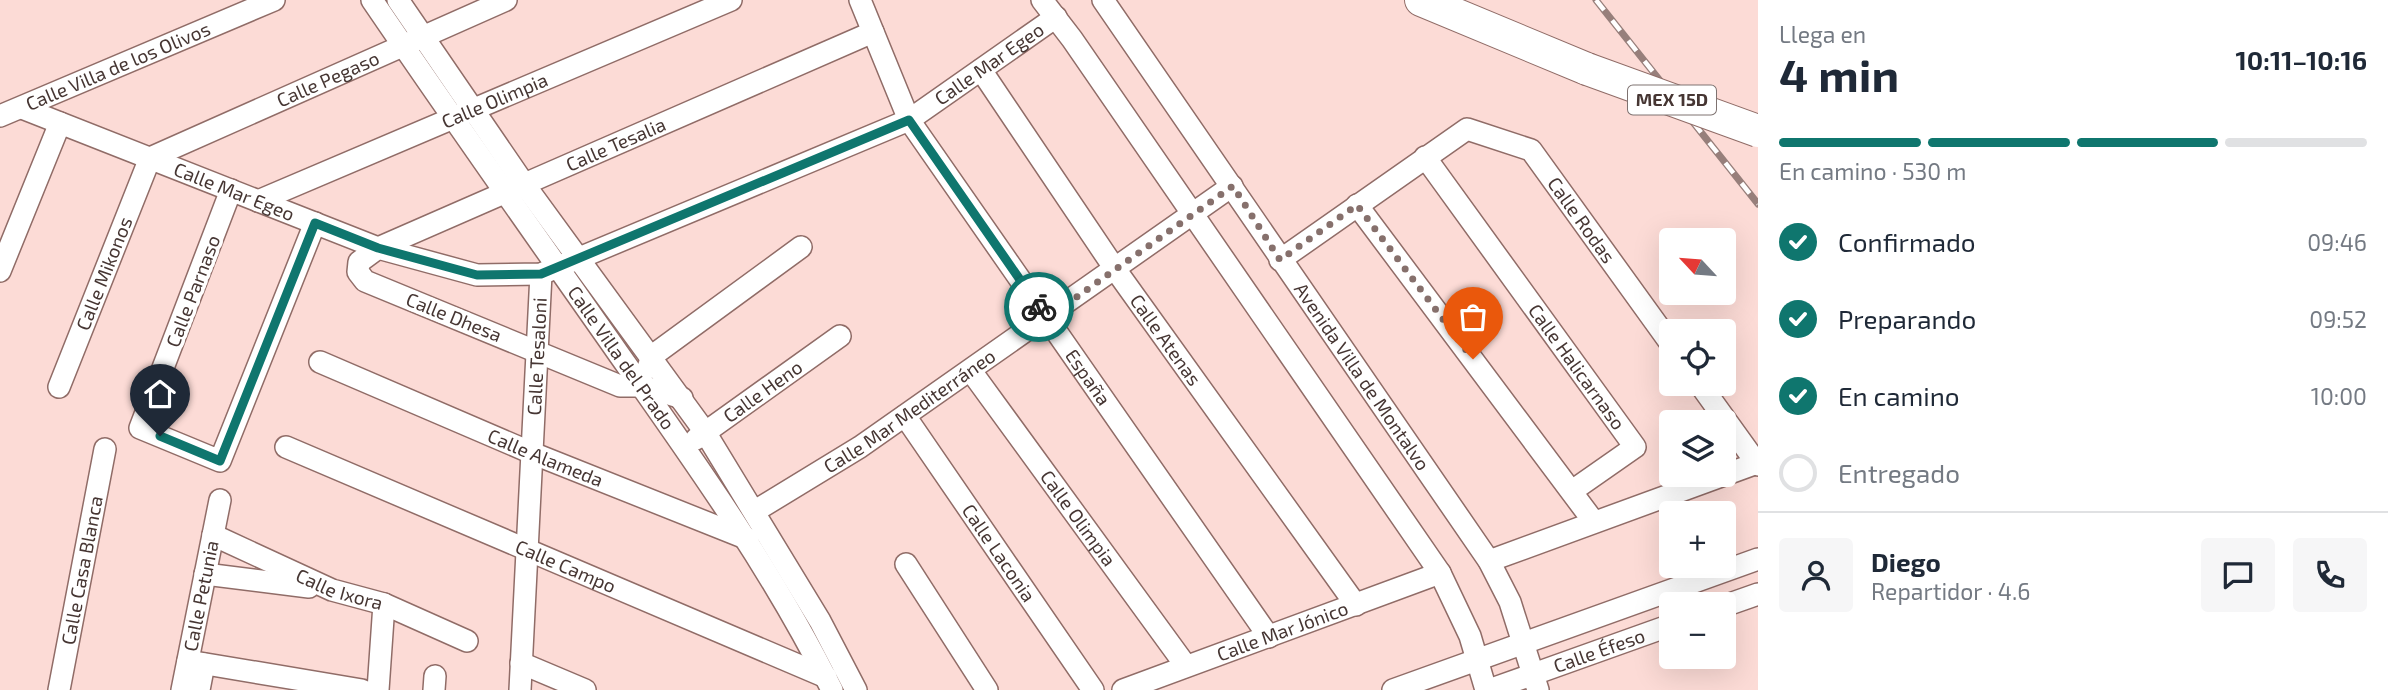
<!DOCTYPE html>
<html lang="es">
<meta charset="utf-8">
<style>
:root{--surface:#fff;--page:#f6f6f7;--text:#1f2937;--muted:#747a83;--line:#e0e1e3;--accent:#0f766e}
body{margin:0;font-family:"Exo 2",sans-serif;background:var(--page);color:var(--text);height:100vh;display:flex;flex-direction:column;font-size:26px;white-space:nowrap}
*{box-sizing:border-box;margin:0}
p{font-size:23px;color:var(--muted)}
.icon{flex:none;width:38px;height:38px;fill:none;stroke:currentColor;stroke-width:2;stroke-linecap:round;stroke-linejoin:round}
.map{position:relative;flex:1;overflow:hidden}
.details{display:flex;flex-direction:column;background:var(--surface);width:630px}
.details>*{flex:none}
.needle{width:46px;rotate:296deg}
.tools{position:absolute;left:1659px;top:228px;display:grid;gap:14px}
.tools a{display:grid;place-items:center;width:77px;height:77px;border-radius:7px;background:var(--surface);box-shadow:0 7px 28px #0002;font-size:35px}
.pin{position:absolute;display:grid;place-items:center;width:60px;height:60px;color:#fff;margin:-72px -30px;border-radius:50% 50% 50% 0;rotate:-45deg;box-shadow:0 0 7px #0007}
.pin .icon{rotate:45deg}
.courier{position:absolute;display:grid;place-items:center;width:70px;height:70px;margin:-35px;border:5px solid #0f766e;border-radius:50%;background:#fff;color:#222;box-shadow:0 2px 9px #0007}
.headline em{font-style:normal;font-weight:700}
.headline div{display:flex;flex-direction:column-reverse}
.headline{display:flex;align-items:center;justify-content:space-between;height:119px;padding:0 21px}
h1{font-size:46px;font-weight:700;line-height:52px}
.bar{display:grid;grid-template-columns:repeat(4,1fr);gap:10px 7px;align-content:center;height:84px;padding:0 21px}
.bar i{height:9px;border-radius:5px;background:var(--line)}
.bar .current{background:var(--accent)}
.bar p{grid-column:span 4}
.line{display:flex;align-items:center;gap:18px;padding:0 21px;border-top:2px solid var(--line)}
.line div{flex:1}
.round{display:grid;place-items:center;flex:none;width:74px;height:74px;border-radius:7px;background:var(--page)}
ol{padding:0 21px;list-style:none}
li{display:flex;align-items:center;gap:21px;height:77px}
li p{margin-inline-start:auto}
li .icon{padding:7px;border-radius:50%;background:var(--accent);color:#fff;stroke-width:4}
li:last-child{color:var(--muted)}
li i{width:38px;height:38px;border:4px solid var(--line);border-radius:50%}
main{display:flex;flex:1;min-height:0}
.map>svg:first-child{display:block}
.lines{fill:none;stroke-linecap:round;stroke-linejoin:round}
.minor-casing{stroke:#906c67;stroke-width:24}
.highway-casing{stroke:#906c67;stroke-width:34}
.minor{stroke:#fff;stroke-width:21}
.highway{stroke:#fff;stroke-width:32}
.rail-casing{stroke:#977f7b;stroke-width:7}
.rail{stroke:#fff;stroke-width:4.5;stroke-dasharray:13;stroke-linecap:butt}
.highway-bridge-casing{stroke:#906c67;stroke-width:34;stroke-linecap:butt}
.highway-bridge{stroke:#fff;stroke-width:32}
.done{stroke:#86706c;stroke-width:7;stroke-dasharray:0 12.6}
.route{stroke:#0f766e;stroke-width:9}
.labels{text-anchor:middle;stroke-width:7;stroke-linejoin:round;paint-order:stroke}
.shield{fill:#fff;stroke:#7e7270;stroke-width:2}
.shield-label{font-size:18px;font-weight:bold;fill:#463633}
.street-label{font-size:19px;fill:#463633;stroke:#fff}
</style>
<main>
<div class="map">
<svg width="1758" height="690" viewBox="0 0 1758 690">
<rect width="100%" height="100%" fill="#fcdbd6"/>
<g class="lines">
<g class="minor-casing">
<g id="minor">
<path id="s1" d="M372,0C453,119 536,236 618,353C695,462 773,571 832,690"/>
<path d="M398,0L524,184L705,432L820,621L856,690"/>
<path id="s2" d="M860,0L909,120L1269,637"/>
<path d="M1042,0L1072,39L1440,573L1470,636L1486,690"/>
<path id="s3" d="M1103,0L1489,561L1510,602L1538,690"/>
<path id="s4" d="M981,70L1115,269L1356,605"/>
<path id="s5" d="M22,108L378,248L477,275L541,274L909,120L1056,17"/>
<path id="s6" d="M0,116L274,0"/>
<path id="s7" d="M1425,157L1635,447L1572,491"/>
<path d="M231,190L140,428L220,461L315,223"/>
<path id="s8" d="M258,201L731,0"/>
<path d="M1357,205L1594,522"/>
<path id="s9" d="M1280,260L1467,129L1531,150L1671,344"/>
<path d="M0,271L60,123"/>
<path id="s10" d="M320,362L532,453L748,539"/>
<path d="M648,368L652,356L801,247"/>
<path id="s11" d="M971,371L1186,666"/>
<path d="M1699,383L1758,465"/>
<path id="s12" d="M59,387L150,158L506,0"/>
<path id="s13" d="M682,398L642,386H620L365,281L358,272L359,262L378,248L873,32"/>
<path id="s14" d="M905,416L1093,690"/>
<path id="s15" d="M696,439L840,336"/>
<path id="s16" d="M286,447L826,677"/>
<path id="s17" d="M755,511L860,447L1232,186"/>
<path id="s18" d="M213,535L332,590L384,604L467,641"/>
<path d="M1489,561L1757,463"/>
<path d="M906,564L987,690"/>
<path d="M205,574L309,587"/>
<path d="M1724,606L1758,594"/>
<path d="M188,661L362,690"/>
<path d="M521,663L585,690"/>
<path id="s19" d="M59,690L105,449"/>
<path id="s20" d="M182,690L220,500"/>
<path d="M199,690L204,664"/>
<path d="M378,690L384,604"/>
<path d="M434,690L435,676"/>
<path id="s21" d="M520,690L541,274"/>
<path id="s22" d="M1123,690L1440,573"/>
<path d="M1393,690L1758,559"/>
<path id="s23" d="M1489,690L1671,625"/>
</g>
</g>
<g class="highway-casing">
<path id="highway" d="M1421,0L1587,69"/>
</g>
<use href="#minor" class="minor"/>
<use href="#highway" class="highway"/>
<g class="rail-casing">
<path id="rail" d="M1596,0L1758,204"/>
</g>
<use href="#rail" class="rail"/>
<g class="highway-bridge-casing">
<path id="highway-bridge" d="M1587,69L1758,131"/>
</g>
<use href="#highway-bridge" class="highway-bridge"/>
</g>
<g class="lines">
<path class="done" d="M1039,307L1047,318L1233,186L1280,260L1357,205L1473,359"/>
<path class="route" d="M160,436L220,461L315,223L378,248L477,275L541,274L909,120L1039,307"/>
</g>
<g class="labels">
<rect class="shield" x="1628" y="85.5" width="88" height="29" rx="5"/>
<g class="shield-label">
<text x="1672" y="106">MEX 15D</text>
</g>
<g class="street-label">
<text dy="7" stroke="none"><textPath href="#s5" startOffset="1046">Calle Mar Egeo</textPath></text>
<text dy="7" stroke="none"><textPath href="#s6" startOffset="128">Calle Villa de los Olivos</textPath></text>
<text dy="7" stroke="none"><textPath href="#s12" startOffset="441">Calle Pegaso</textPath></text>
<text dy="7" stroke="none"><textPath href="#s8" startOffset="257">Calle Olimpia</textPath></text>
<text dy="7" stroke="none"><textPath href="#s13" startOffset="644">Calle Tesalia</textPath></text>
<text dy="7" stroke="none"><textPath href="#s5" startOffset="228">Calle Mar Egeo</textPath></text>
<text dy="7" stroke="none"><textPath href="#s9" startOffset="382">Calle Rodas</textPath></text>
<text dy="7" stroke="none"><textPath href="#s12" startOffset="122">Calle Mikonos</textPath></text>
<text transform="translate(193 291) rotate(-69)" y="7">Calle Parnaso</text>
<text transform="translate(454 317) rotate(22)" y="7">Calle Dhesa</text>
<text dy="7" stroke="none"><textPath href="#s4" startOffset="327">Calle Atenas</textPath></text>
<text dy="7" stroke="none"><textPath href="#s21" startOffset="334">Calle Tesaloni</textPath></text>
<text dy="7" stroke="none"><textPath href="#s1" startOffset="436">Calle Villa del Prado</textPath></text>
<text dy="7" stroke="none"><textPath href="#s7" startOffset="259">Calle Halicarnaso</textPath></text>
<text dy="7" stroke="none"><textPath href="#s2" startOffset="443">España</textPath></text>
<text dy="7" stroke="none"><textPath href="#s3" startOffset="457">Avenida Villa de Montalvo</textPath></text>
<text dy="7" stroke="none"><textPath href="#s15" startOffset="82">Calle Heno</textPath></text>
<text dy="7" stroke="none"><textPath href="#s17" startOffset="184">Calle Mar Mediterráneo</textPath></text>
<text dy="7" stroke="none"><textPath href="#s10" startOffset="245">Calle Alameda</textPath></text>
<text dy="7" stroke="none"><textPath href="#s11" startOffset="182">Calle Olimpia</textPath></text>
<text dy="7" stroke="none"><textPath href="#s14" startOffset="166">Calle Laconia</textPath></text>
<text dy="7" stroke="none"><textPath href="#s16" startOffset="304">Calle Campo</textPath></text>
<text dy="7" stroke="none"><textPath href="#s19" startOffset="122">Calle Casa Blanca</textPath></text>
<text dy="7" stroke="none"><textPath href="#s18" startOffset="138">Calle Ixora</textPath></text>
<text dy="7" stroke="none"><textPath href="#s20" startOffset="96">Calle Petunia</textPath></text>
<text dy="7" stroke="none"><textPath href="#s22" startOffset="170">Calle Mar Jónico</textPath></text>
<text dy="7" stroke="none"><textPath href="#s23" startOffset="117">Calle Éfeso</textPath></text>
</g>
</g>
</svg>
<div class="tools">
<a><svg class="needle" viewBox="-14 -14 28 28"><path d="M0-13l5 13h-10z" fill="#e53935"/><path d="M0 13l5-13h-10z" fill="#747a83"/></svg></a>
<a><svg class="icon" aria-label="locate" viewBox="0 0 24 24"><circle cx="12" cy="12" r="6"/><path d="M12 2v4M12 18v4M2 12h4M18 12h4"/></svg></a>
<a><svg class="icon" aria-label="layers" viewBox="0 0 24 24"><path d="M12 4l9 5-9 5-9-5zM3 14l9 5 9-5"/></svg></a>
<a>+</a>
<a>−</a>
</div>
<div class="pin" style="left:1473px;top:359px;background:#ea580c"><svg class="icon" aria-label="bag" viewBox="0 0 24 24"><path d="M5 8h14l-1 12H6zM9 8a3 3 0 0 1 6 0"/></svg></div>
<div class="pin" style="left:160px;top:436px;background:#1f2937"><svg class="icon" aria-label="home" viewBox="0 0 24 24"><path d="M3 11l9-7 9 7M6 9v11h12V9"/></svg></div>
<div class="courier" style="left:1039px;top:307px"><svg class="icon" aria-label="bike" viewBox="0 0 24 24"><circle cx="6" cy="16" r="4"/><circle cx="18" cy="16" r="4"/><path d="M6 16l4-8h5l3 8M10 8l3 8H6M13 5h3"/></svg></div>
</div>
<section class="details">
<div class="headline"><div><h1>4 min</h1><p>Llega en</p></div><em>10:11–10:16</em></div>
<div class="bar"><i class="current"></i><i class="current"></i><i class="current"></i><i></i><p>En camino · 530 m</p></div>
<ol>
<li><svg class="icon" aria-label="check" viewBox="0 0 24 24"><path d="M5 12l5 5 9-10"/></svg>Confirmado<p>09:46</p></li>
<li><svg class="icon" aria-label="check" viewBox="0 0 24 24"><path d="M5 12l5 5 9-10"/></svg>Preparando<p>09:52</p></li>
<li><svg class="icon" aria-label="check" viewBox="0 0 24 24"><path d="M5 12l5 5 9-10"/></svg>En camino<p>10:00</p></li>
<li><i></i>Entregado</li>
</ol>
<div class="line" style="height:126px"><a class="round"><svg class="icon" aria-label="person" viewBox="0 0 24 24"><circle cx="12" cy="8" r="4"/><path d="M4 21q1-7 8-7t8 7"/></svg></a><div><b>Diego</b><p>Repartidor · 4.6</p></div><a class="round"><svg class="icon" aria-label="chat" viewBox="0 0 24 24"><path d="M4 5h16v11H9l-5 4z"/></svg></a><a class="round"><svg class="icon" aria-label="phone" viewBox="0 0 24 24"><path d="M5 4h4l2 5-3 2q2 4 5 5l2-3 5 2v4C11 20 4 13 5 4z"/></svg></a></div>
</section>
</main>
